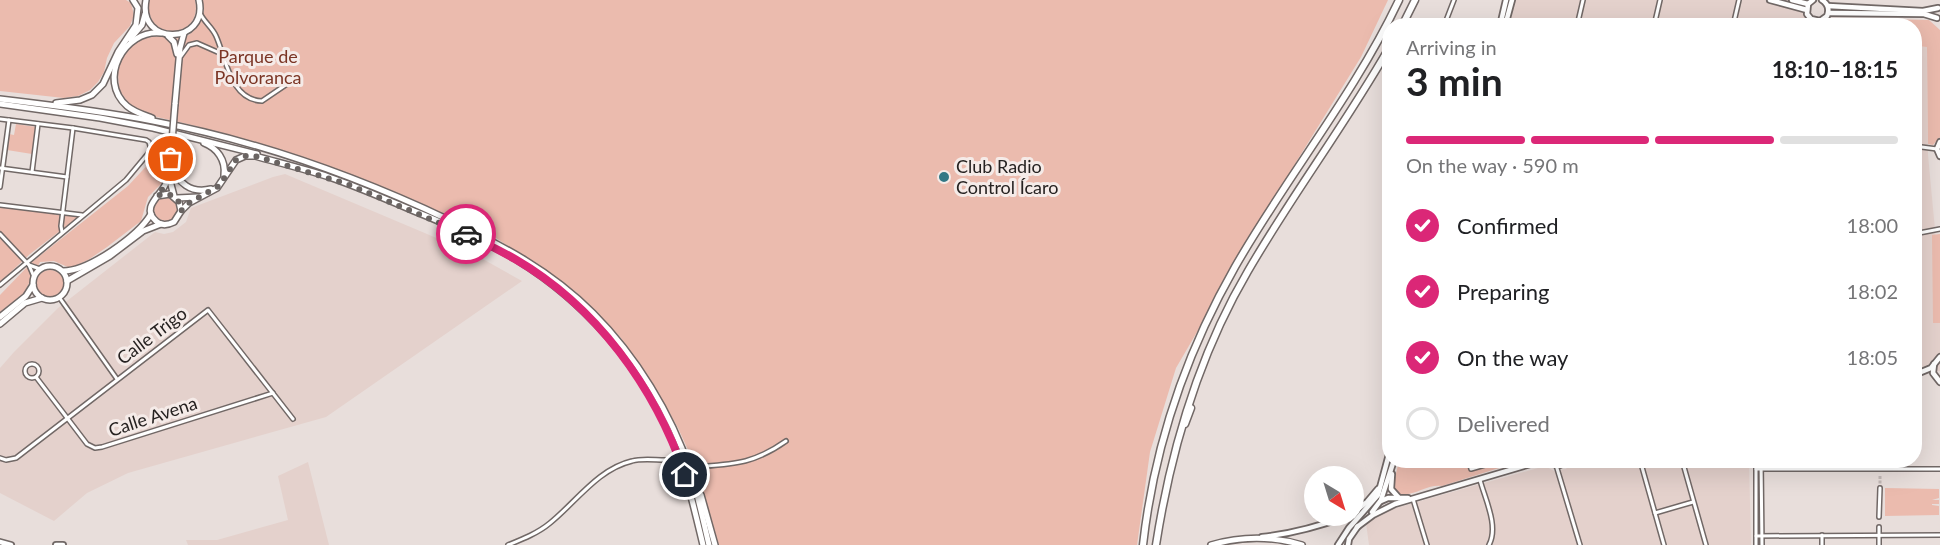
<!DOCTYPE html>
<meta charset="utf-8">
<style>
:root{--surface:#fff;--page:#f6f6f6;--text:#202124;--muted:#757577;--line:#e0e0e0;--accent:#db2777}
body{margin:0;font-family:Lato,sans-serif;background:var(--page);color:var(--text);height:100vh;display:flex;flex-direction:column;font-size:22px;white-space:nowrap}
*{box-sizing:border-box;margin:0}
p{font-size:20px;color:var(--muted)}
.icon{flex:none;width:33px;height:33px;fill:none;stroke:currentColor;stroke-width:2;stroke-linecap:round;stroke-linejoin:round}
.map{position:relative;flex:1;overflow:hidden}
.panel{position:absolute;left:1382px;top:18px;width:540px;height:450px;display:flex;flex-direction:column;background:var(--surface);border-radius:24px;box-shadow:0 6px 24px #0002}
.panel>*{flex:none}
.needle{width:39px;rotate:142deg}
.fabs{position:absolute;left:1304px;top:466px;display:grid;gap:12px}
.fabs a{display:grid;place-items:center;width:60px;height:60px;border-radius:50%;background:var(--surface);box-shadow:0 6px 24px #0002;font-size:30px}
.pin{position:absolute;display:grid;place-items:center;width:51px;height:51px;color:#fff;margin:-26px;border:3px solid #fff;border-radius:50%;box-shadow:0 2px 6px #0007}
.courier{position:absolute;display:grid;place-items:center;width:60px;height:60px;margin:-30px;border:4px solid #db2777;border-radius:50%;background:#fff;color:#222;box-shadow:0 2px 8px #0007}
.overview em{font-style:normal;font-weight:700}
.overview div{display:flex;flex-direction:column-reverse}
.overview{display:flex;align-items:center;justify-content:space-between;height:102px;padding:0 24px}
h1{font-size:39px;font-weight:700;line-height:45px}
.bar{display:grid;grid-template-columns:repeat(4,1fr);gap:9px 6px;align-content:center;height:72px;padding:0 24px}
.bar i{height:8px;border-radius:4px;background:var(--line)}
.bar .selected{background:var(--accent)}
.bar p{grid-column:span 4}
ol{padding:0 24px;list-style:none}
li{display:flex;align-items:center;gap:18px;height:66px}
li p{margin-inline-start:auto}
li .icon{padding:6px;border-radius:50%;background:var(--accent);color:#fff;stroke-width:4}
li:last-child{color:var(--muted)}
li i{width:33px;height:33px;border:3px solid var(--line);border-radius:50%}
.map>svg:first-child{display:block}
.built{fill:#e4d1cc}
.green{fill:#ebbbae}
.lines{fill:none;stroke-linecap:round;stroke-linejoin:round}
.minor-tunnel{stroke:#c1b8b6;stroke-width:3;stroke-dasharray:3 1.5;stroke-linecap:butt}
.minor-casing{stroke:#716866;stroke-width:6}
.tertiary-casing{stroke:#716866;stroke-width:8}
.secondary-casing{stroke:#716866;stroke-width:8}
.primary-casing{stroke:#716866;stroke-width:8}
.trunk-casing{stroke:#716866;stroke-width:8}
.motorway-casing{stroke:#716866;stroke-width:9}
.minor{stroke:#fff;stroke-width:3}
.tertiary{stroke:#fff;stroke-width:4.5}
.secondary{stroke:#fff;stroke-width:4.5}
.primary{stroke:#fff;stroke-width:5}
.trunk{stroke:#fff;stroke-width:5}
.motorway{stroke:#fff;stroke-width:6}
.trunk-bridge-casing{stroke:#716866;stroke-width:8;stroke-linecap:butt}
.trunk-bridge{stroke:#fff;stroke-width:5}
.done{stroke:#6a6462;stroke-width:6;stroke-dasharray:0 10.8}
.route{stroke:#db2777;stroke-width:8}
.poi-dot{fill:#327785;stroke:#f5ebe8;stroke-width:2}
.labels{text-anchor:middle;stroke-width:6;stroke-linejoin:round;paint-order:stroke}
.park-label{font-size:18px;fill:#7b3525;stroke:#f5ebe8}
.poi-label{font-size:18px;fill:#262221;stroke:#f5ebe8;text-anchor:start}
.street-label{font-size:18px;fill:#262221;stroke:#f5ebe8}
</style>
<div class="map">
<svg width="1940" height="545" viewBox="0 0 1940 545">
<rect width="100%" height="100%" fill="#e8dedb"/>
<g class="built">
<path d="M1513,0H1806L1803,12L1808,21L1807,26H1508Z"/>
<path d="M1914,47H1927L1928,155L1940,283V371L1914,375Z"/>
<path d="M285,174L472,253L522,281L326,417L128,473L87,493L54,521L0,493V368L14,352L58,308L155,232L164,234L173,232L186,222L191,208L273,177Z"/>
<path d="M1572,461H1749L1751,545H1369L1366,523L1385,511L1545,466L1554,471L1566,469Z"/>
<path d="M308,462L329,545H188L186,540H217L288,520L278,476Z"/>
</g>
<g class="green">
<path d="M0,0H126L131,3L134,15L130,26L114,43L107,58L104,72L98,82L90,90L78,96L64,98L0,91Z"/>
<path d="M149,0H195C204,40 143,43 149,0Z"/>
<path d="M202,0H1388L1361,57L1298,159L1176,368L1150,452L1137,545H719L713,533L694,463L678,428L652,382L621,338L576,292L496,238L445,215L297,155L192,125L148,115L131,106L119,90L118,72L122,56L134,43L146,38L159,36L174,39L189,35L198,25L204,11Z"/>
<path d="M1835,18L1929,20L1940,30V137L1933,145L1928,144L1927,47L1914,46V26L1823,25Z"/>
<path d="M16,124L36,127L32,154L7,150L9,134L14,135Z"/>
<path d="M153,140L168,142L163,182L148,197L141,221L107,247L88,260L70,268L54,261L40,262L24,293L0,312V295L32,262L128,186L153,159Z"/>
<circle cx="166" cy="209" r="12"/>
<path d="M0,207L78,217L30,254L0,282Z"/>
<path d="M1940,234V323H1933L1932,235Z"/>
<circle cx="50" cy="284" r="14"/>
<path d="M1399,461H1434L1436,468L1463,461L1476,470L1496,466L1499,468L1442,486C1425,484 1412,499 1396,493L1393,486Z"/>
<path d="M1885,488L1939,489V498L1932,500H1939V504H1932V505L1939,506V515L1885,516Z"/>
</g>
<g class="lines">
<path class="minor-tunnel" d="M1880,488V476"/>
<g class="minor-casing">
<g id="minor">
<path d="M200,13C204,22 212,27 216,36C226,58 230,100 262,101L287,84"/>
<path d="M1444,26L1454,0"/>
<path d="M1577,26L1583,0"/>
<path d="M1654,26L1660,0"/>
<path d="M1733,26L1739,0"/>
<path d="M1809,26L1811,19"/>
<path d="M181,56L189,45L197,43L222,54"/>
<path d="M0,119L73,128L146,140L149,142L151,150L126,180L0,285"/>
<path d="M1914,146L1937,149"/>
<path d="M0,168L67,177"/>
<path d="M32,172L38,124"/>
<path d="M0,187L9,120"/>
<path d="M0,205L82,215"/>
<path d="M62,232L61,226L73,128"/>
<path d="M0,234L29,265L34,277"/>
<path d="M1914,234L1940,229"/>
<path d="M29,265L40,269"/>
<path d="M59,297L117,379"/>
<path d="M1914,364H1919"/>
<circle cx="32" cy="371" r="7"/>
<path d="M36,377L87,444L95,448L102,447L273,393"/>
<path d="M0,458L6,460L16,458L208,310L293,419"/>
<path d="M1469,460L1471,469L1502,460"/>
<path d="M1640,460L1664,545"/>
<path d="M1682,460L1706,545"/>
<path d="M1756,460V545"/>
<path d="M1761,460L1762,545"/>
<path d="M1556,465L1580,545"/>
<path d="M693,467C732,464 752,465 786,441"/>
<path d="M1756,469H1940"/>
<path d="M1480,480C1485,499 1499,526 1489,545"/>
<path d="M1413,499L1427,545"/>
<path d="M1655,513L1693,502"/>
<path d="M1879,517L1880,488"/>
<path d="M1822,535V545"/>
<path d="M1756,536L1940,535"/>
<path d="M508,545C523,539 538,533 550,523C576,502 598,469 632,461C642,458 655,460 665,460"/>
<path d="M1879,545V527"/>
</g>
</g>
<g class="tertiary-casing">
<g id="tertiary">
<path d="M1770,0L1807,10"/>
<path d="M1792,0L1808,4"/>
<path d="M1813,0L1808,4L1807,14L1811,19L1820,21L1827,16C1830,9 1828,4 1822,0"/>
<path d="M1828,6L1923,11L1938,8"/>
<path d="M1828,13L1924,14L1937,18"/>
<path d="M1500,26L1506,0"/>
<path d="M1505,26L1512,0"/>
<path d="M1940,142L1937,149L1940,156"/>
<path d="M1934,364L1933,373L1940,382"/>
<path d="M1914,375L1931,368L1940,357"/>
<path d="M1549,460L1553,464L1560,465L1567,460"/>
<path d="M1392,474L1391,489L1399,498"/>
<path d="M1381,501L1388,498H1408"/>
<path d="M1372,512L1381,500L1394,460"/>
<path d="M1353,513L1367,502L1378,489"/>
<path d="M1357,527L1373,515L1395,504L1544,460"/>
<path d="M1262,537C1290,534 1320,526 1347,516"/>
<path d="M1338,545L1349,528L1378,495L1389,454"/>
<path d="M1348,545L1349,539L1358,526"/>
</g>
</g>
<g class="secondary-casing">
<g id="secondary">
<path d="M0,542L11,545"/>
<path d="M56,545H63"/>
</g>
</g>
<g class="primary-casing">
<g id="primary">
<circle cx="50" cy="283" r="17"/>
<path d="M63,271C89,271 138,236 151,214"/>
<path d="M67,281L110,256L143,231L161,224"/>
<path d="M0,317L26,296L33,285"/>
<path d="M0,324L25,303L42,298"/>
</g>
</g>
<g class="trunk-casing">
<g id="trunk">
<path d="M146,0C137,47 209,45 199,0"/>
<path d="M168,36L174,42L177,54"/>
<path d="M130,39L142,25L145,14"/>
<path d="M0,99C51,105 102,111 153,121C254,140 356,176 449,220C503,246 550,270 593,313C636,356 671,413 690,470C698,495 703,520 709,545"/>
<path d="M56,103L80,100L92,95L103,84L118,52L136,25L138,8L133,0"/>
<path d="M0,104L100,118L153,128L257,154"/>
<path d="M175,104L180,48L184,33"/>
<path d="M152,118C144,115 134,112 127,106C97,80 124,29 161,33"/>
<path d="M204,143C217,148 226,160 224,175"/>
<path d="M172,164C177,183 191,194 211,189"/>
<path d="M169,177L174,196"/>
<path d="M157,196L170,194L179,202L181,211L174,222C168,225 161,226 156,221C140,207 162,195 166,183C170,174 170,163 171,154"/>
<path d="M177,198L198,197"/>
<path d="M181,211L189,203L217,188L236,160L245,156H255C280,163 305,169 329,177C358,187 386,199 414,211C449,225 485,241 517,260C584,301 639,364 671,436C686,471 694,508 703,545"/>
<path d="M701,495L715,545"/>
<path d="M1211,545C1242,536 1272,536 1302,545"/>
</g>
</g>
<g class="motorway-casing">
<g id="motorway">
<path d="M1402,26L1415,0"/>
<path d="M1185,424L1191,408"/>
<path d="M1143,545C1154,447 1186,353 1235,267C1287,176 1354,95 1399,0"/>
<path d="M1156,545C1171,449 1198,356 1248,271C1292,195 1345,125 1389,48"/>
</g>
</g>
<use href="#minor" class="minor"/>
<use href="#tertiary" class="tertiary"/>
<use href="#secondary" class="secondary"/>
<use href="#primary" class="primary"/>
<use href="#trunk" class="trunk"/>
<use href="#motorway" class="motorway"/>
<g class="trunk-bridge-casing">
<path id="trunk-bridge" d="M171,154L175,104"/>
</g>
<use href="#trunk-bridge" class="trunk-bridge"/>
</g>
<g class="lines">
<path class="done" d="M171,159L165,186L157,196C170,191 180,197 181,211L189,203L219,186L236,160L245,156H255L347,184L466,234"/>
<path class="route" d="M466,234C483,242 499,250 515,259C596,306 655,387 685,475"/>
</g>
<circle class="poi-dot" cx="944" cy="177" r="6"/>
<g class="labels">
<g class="park-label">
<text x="258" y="63">Parque de<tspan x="258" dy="21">Polvoranca</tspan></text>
</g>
<g class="poi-label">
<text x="956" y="173">Club Radio<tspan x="956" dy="21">Control Ícaro</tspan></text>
</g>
<g class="street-label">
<text transform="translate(152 336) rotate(-37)" y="6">Calle Trigo</text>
<text transform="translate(153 417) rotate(-18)" y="6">Calle Avena</text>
</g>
</g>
</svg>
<div class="fabs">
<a><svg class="needle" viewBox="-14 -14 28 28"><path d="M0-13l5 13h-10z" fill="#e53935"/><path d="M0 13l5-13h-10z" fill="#757577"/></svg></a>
</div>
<div class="pin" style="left:171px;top:159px;background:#ea580c"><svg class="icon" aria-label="bag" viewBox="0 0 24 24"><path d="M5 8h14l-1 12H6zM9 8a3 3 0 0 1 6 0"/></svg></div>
<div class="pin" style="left:685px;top:475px;background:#1f2937"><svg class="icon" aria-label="home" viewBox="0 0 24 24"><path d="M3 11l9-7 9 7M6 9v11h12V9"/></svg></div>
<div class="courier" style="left:466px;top:234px"><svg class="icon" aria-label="car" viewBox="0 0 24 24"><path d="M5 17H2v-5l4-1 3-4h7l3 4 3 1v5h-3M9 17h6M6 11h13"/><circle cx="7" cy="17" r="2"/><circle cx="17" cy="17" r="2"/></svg></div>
<section class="panel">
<div class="overview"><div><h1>3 min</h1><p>Arriving in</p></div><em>18:10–18:15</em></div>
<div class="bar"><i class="selected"></i><i class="selected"></i><i class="selected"></i><i></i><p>On the way · 590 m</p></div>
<ol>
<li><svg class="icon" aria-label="check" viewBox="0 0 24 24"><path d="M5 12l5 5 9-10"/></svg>Confirmed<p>18:00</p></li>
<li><svg class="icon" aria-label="check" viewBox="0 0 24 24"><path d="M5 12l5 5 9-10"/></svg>Preparing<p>18:02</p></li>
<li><svg class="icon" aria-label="check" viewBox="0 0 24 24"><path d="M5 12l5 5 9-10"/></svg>On the way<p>18:05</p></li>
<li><i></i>Delivered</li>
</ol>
</section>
</div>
